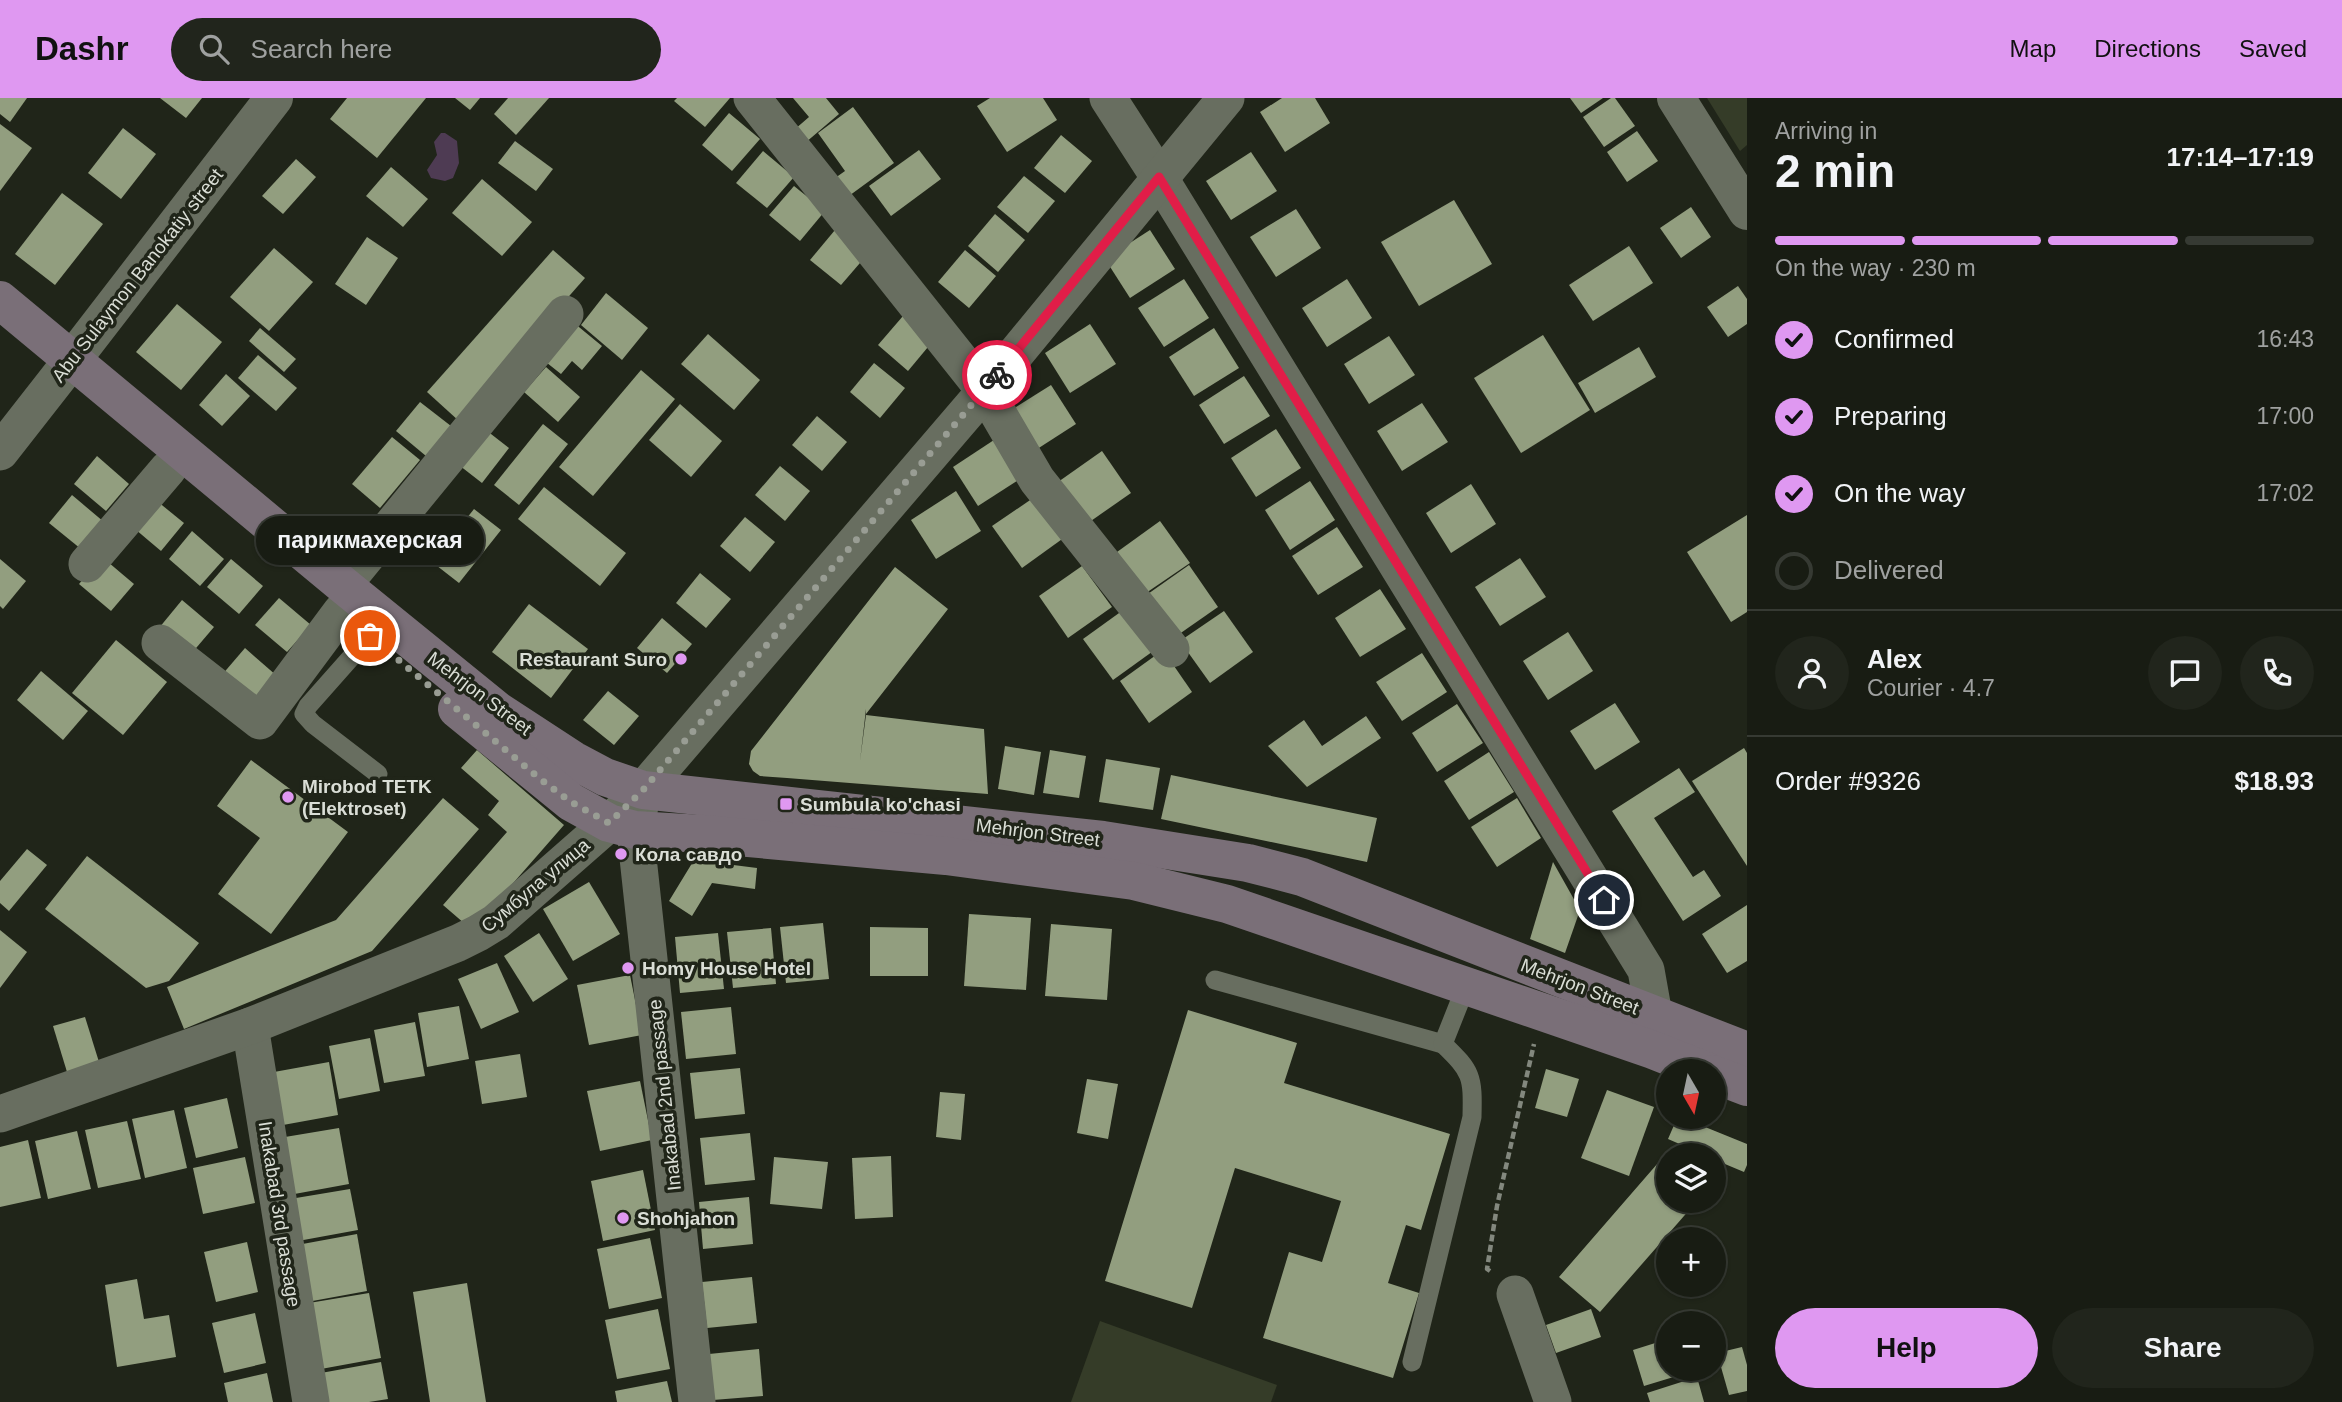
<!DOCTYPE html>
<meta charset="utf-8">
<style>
:root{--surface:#181c13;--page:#21251c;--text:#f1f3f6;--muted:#9fa1a0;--line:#363a33;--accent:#df98f1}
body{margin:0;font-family:Helvetica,sans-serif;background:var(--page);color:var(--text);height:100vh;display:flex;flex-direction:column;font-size:26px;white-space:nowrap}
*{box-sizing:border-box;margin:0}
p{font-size:23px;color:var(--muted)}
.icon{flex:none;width:38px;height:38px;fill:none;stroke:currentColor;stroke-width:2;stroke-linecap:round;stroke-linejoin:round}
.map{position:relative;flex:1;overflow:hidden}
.details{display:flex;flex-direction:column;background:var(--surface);width:595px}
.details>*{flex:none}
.needle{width:46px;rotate:171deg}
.controls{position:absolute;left:1656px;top:961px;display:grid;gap:14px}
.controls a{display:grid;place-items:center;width:70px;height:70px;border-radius:50%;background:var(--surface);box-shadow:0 2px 5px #0004,0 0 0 2px var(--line);font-size:35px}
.pin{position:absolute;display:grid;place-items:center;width:60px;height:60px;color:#fff;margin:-30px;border:4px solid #fff;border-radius:50%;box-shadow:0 2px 7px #0007}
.courier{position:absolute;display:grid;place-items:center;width:70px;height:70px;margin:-35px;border:5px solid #e11d48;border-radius:50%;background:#fff;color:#222;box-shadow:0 2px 9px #0007}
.bubble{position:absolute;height:49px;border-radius:24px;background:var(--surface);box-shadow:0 2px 5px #0004,0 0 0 2px var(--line);font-size:23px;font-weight:700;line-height:49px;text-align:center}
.overview em{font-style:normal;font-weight:700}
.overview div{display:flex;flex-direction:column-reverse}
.overview{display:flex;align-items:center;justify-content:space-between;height:119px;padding:0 28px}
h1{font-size:46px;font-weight:700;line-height:52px}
.bar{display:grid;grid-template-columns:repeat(4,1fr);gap:10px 7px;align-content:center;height:84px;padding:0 28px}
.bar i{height:9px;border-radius:5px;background:var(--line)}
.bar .selected{background:var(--accent)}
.bar p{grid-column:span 4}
.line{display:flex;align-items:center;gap:18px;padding:0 28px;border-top:2px solid var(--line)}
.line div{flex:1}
.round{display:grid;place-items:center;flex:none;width:74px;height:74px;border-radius:37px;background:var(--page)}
ol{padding:0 28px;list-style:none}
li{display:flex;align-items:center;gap:21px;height:77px}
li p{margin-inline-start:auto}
li .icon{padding:7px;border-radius:50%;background:var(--accent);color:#111;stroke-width:4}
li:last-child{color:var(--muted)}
li i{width:38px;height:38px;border:4px solid var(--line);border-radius:50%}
.primary-button{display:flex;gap:14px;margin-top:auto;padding:14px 28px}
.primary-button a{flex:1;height:80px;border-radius:42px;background:var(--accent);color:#111;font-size:28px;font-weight:700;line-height:80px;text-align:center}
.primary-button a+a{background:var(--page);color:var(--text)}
header{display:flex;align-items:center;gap:42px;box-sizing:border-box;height:98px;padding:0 35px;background:var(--accent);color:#111}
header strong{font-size:33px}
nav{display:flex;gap:38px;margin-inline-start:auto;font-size:24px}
.search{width:490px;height:63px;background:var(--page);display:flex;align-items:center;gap:18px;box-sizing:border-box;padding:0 24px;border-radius:38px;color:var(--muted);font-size:26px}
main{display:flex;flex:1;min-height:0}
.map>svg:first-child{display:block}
.green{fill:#353c28}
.water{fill:#4e3b53}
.building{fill:#929e7f}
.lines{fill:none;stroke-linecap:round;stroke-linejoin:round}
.path{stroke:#83887e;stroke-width:4.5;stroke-dasharray:7 3.5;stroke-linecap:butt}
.service{stroke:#686e60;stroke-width:19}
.minor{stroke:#686e60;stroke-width:37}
.tertiary{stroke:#686e60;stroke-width:38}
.secondary{stroke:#7a6f78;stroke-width:38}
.done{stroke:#999d94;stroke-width:7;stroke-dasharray:0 12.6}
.route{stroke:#e11d48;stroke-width:9}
.poi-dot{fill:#df98f1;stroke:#202519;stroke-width:2.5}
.labels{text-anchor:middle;stroke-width:7;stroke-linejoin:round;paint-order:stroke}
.street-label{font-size:19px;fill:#daded6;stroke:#202519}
.poi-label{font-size:19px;font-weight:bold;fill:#daded6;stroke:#202519;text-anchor:start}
</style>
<header>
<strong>Dashr</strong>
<div class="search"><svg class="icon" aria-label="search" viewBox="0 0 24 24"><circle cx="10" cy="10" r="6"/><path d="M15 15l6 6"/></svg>Search here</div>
<nav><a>Map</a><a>Directions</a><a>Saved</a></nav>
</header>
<main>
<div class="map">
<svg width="1747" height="1304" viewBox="0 0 1747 1304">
<rect width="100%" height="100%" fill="#202519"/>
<g class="green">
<path d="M1707,0H1747V47L1740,53Z"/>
<path d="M1100,1223L1277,1287L1271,1304H1071Z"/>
</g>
<path class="water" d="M441,35H445L457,43L459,65L453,80L445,83L431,80L427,72L437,57L434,44Z"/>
<g class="building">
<path d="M0,0H27L10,24L0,16Z"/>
<path d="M160,0H202L186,20Z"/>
<path d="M347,0H426L377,60L330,21Z"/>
<path d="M455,0H480L470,12Z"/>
<path d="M508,0H549L516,37L494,16Z"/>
<path d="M677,0H730L705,29L674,3Z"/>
<path d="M793,0H826L839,16L805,45L794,32L809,19Z"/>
<path d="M990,0H1043L1057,22L1007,54L977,8Z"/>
<path d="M1282,0H1315L1330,25L1285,54L1260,14Z"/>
<path d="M1570,0H1603L1581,15Z"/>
<path d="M1611,0H1615L1635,28L1604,49L1583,19Z"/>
<path d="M853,9L894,65L842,103L828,85L845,73L818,35Z"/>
<path d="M729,15L760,41L732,73L702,47Z"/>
<path d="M0,26L32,50L0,93Z"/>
<path d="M123,30L156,56L121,101L88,75Z"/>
<path d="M1637,33L1658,63L1627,84L1607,54Z"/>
<path d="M1061,37L1092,63L1065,95L1034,70Z"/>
<path d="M515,43L553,71L536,93L498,65Z"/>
<path d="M919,52L941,81L891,118L869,88Z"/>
<path d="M763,53L794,79L767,110L736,85Z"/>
<path d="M1251,54L1277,93L1231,122L1206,83Z"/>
<path d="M296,61L316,79L283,116L262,98Z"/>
<path d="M391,69L428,101L403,129L366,98Z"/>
<path d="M1024,78L1055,103L1028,135L997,109Z"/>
<path d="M482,81L532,124L502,158L452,115Z"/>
<path d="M794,88L825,113L800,143L769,117Z"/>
<path d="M62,95L103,126L55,187L15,156Z"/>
<path d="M1454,102L1492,166L1419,208L1381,144Z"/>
<path d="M1691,109L1711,139L1681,160L1660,130Z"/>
<path d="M1296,111L1321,150L1276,179L1250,139Z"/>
<path d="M995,116L1025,142L998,174L968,148Z"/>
<path d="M835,132L866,158L841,187L810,162Z"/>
<path d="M1150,132L1175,171L1130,200L1105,161Z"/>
<path d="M367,139L398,160L366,207L335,186Z"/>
<path d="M1629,148L1653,185L1593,223L1569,187Z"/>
<path d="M274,150L313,184L269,233L230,199Z"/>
<path d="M553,152L585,180L459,323L427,294Z"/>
<path d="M965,152L996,178L969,210L938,184Z"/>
<path d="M1184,181L1209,220L1164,249L1138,210Z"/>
<path d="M1347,181L1372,220L1327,249L1302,210Z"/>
<path d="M1738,188L1747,201V226L1728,239L1707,209Z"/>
<path d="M606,195L648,230L622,262L581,227Z"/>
<path d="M177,206L222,244L181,292L136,254Z"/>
<path d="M903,218L933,243L908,273L878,247Z"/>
<path d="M568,220L602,248L582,272L572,263L561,276L537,257Z"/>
<path d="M1090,226L1116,266L1070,295L1045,255Z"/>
<path d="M260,230L296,261L284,274L249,243Z"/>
<path d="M1214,230L1239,270L1194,298L1169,259Z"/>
<path d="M708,236L760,282L734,312L681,266Z"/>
<path d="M1543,237L1590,312L1521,355L1474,280Z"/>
<path d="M1389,238L1415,277L1369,306L1344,266Z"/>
<path d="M1639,249L1656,279L1595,315L1578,285Z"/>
<path d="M258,257L297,290L276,313L238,280Z"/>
<path d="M874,265L905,290L880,320L850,294Z"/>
<path d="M546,269L580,299L558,324L524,294Z"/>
<path d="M641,272L675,301L593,398L559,369Z"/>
<path d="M226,276L250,298L222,328L199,307Z"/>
<path d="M1244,278L1270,318L1224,346L1199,307Z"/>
<path d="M1051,287L1076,326L1031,355L1005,316Z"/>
<path d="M420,304L451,328L426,358L396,333Z"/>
<path d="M1422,305L1448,344L1402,373L1377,333Z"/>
<path d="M680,306L722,343L691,379L649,342Z"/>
<path d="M817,318L847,344L822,373L792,347Z"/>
<path d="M543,326L568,346L519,407L494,387Z"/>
<path d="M482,329L509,350L482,385L455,364Z"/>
<path d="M1276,331L1301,370L1256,399L1231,360Z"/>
<path d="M392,339L420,362L380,410L352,386Z"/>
<path d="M997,340L1023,379L978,408L953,369Z"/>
<path d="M1102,353L1131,395L1088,425L1058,384Z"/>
<path d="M97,358L129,386L106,413L74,386Z"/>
<path d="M780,368L810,393L785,423L755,397Z"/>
<path d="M1310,383L1335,422L1290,452L1265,412Z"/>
<path d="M1471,386L1496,426L1451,455L1426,415Z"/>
<path d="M544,389L626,455L600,488L518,421Z"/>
<path d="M956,393L981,433L936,461L911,422Z"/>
<path d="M72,397L104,424L81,451L49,425Z"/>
<path d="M1036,398L1065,439L1022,470L992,428Z"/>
<path d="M152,399L184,425L161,453L129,426Z"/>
<path d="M474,411L501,432L459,485L432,464Z"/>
<path d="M1747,417V514L1731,524L1687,454Z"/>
<path d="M745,419L775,444L750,474L720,448Z"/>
<path d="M400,420L419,436L392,467L374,452Z"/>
<path d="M1160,423L1190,465L1146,495L1117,454Z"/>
<path d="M1337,429L1363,469L1318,497L1292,458Z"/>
<path d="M192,433L224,461L200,488L169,461Z"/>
<path d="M102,459L134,486L111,513L79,486Z"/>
<path d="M1520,460L1546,499L1500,528L1475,489Z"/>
<path d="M0,461L26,483L3,511L0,508Z"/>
<path d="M231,461L263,488L239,516L207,489Z"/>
<path d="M1189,467L1218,509L1175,539L1145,498Z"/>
<path d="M1082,468L1112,509L1068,540L1039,498Z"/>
<path d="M895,469L948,511L866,616V611L860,663L866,617L984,631L988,696L787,680L760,678L753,673L749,666L751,653Z"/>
<path d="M700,475L731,501L706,530L676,505Z"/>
<path d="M1380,491L1406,531L1360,559L1335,520Z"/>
<path d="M279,500L311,527L287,554L255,527Z"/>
<path d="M182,502L214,529L191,556L159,530Z"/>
<path d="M529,506L588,551L551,600L492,554Z"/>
<path d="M1126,510L1156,551L1113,582L1083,541Z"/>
<path d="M1224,513L1253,554L1210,585L1180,543Z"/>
<path d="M662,520L692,546L667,575L637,550Z"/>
<path d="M1568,534L1593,573L1548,602L1523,563Z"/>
<path d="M116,542L167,584L123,637L72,595Z"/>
<path d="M245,550L277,578L254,605L221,578Z"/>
<path d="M1163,552L1192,594L1149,625L1120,583Z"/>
<path d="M1422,555L1447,594L1402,623L1376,584Z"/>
<path d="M41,573L88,613L63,642L17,602Z"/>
<path d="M608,593L639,618L614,647L583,622Z"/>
<path d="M1615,605L1640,644L1595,672L1570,633Z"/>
<path d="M1457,606L1483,645L1437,674L1412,635Z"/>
<path d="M1366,618L1381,640L1307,689L1268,648L1304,622L1322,648Z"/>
<path d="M1005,648L1041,654L1034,697L998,691Z"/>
<path d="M1744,650L1747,655V768L1692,683Z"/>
<path d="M477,652L564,727L472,832L443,807L507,734L488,717L499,703L461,670Z"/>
<path d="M1050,652L1086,658L1079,700L1043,695Z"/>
<path d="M1489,654L1514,694L1469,722L1444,683Z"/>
<path d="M1106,661L1160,670L1153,712L1099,704Z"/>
<path d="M251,662L348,734L271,836L218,796L260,740L217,708Z"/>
<path d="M1679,670L1695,694L1654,720L1693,779L1704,772L1721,798L1683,823L1612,713Z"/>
<path d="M1171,677L1377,720L1367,764L1161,721Z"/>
<path d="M443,700L479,731L372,853L184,931L167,889L336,822Z"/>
<path d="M1517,700L1541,740L1497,769L1471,729Z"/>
<path d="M27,751L47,767L9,813L0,805V783Z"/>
<path d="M87,758L199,845L169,883L146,890L45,811Z"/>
<path d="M694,762L757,770L755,791L712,785L692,818L669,803Z"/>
<path d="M1553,764L1580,812L1565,855L1530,841Z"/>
<path d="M589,784L620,836L573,863L543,811Z"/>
<path d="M1747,807V863L1727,875L1702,836Z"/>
<path d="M969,816L1031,820L1026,892L964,888Z"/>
<path d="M823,825L829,881L786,885L780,829Z"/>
<path d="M1051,826L1112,831L1107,902L1045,898Z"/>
<path d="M870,829L928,830V878H870Z"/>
<path d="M771,830L776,886L733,890L727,834Z"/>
<path d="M0,832L27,854L0,890Z"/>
<path d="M539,835L568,881L533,904L504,858Z"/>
<path d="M718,835L724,891L680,895L675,839Z"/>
<path d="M497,865L519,914L481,931L458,881Z"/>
<path d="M630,877L642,937L589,947L577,887Z"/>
<path d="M459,908L469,961L427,969L418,915Z"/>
<path d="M731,909L736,956L686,961L681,914Z"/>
<path d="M1188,912L1297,945L1284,985L1450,1036L1421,1132L1406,1127L1388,1185L1419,1195L1393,1280L1263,1240L1289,1154L1322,1164L1341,1103L1235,1070L1192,1210L1105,1183Z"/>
<path d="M85,919L99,964L67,974L53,928Z"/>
<path d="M415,924L425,978L384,985L374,932Z"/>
<path d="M370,940L380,993L339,1001L329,948Z"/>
<path d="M520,956L527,999L482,1006L475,963Z"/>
<path d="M329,964L338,1017L283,1027L274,974Z"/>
<path d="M740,970L745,1016L695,1021L690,975Z"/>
<path d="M1546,971L1579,981L1567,1019L1535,1010Z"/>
<path d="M1087,981L1118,986L1108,1041L1077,1035Z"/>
<path d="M640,983L652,1042L600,1053L587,993Z"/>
<path d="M1607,992L1654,1009L1629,1078L1581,1060Z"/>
<path d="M940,994L965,996L961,1042L936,1039Z"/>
<path d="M227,1000L238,1050L196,1060L184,1010Z"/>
<path d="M174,1012L187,1070L145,1080L132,1021Z"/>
<path d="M1678,1018L1747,1046V1067L1744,1074L1713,1061V1057H1705L1668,1041Z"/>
<path d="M127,1023L141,1081L98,1090L85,1032Z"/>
<path d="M339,1030L349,1086L289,1097L279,1040Z"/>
<path d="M77,1033L91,1091L48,1101L35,1043Z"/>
<path d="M750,1035L755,1082L705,1087L700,1040Z"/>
<path d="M28,1042L41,1100L0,1109V1049Z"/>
<path d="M1671,1050L1679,1057H1668V1102H1698L1600,1214L1559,1179Z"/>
<path d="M891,1058L893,1119L855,1121L852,1060Z"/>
<path d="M245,1059L255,1105L203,1116L193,1070Z"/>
<path d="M774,1059L828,1064L822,1111L770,1106Z"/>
<path d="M643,1072L655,1132L603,1143L591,1083Z"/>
<path d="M350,1091L358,1132L298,1143L290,1101Z"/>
<path d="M749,1099L753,1146L703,1151L699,1104Z"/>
<path d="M357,1136L367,1193L307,1204L297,1147Z"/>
<path d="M650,1140L662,1200L609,1211L597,1151Z"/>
<path d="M247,1144L258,1194L216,1204L204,1154Z"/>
<path d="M752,1179L757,1225L707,1230L702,1184Z"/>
<path d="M137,1181L144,1221L169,1217L176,1259L117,1269L105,1187Z"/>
<path d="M467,1185L486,1304H430L413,1194Z"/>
<path d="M369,1195L381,1260L321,1271L309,1205Z"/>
<path d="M658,1211L670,1271L617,1281L605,1222Z"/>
<path d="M1591,1211L1601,1239L1556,1255L1546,1227Z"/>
<path d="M255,1215L266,1265L224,1275L212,1225Z"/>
<path d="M1668,1241V1270H1689L1690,1274L1644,1288L1633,1252Z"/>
<path d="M1742,1249L1747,1267V1293L1729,1297L1717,1255Z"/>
<path d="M759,1251L763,1298L713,1302L709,1256Z"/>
<path d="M381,1264L388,1301L369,1304H326L321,1275Z"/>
<path d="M267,1275L273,1304H228L224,1285Z"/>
<path d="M1697,1279L1704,1304H1650L1647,1295Z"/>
<path d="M667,1283L672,1304H617L615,1293Z"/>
</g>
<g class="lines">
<path class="path" d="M1490,1173L1487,1171L1497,1108L1534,946"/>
<g class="service">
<path d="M370,538L308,608L304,616L313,626L378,676"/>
<path d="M1215,882L1443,946"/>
<path d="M1412,1264L1472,1019C1473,978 1472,974 1443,946L1466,888"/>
</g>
<g class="minor">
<path d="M752,0L985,293L1037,382L1171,551"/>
<path d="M1108,0L1159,79L1646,872L1654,917L1653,944"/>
<path d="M0,354L72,262"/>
<path d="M87,466L168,371"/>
<path d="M343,487L565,216"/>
<path d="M160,545L260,623L341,514"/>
<path d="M641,703L635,732L697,1304"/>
<path d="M250,928L311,1304"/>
<path d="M0,1016L250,928L458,845L478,835L496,824L609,725L643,692L985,293L1226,0"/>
<path d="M1515,1196L1553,1304"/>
</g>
<g class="tertiary">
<path d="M1676,0L1747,113"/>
<path d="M72,262L274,0"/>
</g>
<g class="secondary">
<path d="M0,202L343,487L498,613L573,662L605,679L643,692L1103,742L1248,765L1302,779L1747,953"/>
<path d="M457,611L571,704L609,725L635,732L703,736L946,758L1134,783L1227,806L1653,952L1706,973"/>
<path d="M1713,976L1747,989"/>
</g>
</g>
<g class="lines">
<path class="done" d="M370,538L539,680L571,704L609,725L643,692L997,277"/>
<path class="route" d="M997,277L1159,79L1604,802"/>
</g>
<g class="poi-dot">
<circle cx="681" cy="561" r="7"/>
<circle cx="288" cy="699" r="7"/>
<rect x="779" y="699" width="14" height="14" rx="3.5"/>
<circle cx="621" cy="756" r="7"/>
<circle cx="628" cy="870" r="7"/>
<circle cx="623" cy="1120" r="7"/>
</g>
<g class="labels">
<g class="street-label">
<text transform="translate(137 177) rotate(-52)" y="7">Abu Sulaymon Banokatiy street</text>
<text transform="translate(480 595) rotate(37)" y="7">Mehrjon Street</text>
<text transform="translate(1038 734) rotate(7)" y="7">Mehrjon Street</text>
<text transform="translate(535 787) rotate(-40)" y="7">Сумбула улица</text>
<text transform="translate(1580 888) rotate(21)" y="7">Mehrjon Street</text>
<text transform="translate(664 997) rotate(-96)" y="7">Inakabad 2nd passage</text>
<text transform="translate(280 1116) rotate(81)" y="7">Inakabad 3rd passage</text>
</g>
<g class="poi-label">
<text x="667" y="568" text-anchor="end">Restaurant Suro</text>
<text x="302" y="695">Mirobod TETK<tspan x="302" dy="22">(Elektroset)</tspan></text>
<text x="800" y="713">Sumbula ko'chasi</text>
<text x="635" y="763">Кола савдо</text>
<text x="642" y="877">Homy House Hotel</text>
<text x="637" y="1127">Shohjahon</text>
</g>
</g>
</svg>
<div class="controls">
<a><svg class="needle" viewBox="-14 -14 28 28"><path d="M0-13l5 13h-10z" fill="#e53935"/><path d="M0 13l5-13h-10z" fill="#9fa1a0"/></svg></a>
<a><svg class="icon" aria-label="layers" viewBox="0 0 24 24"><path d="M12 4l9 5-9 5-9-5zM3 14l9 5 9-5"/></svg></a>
<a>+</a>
<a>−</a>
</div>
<div class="pin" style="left:370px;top:538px;background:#ea580c"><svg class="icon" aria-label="bag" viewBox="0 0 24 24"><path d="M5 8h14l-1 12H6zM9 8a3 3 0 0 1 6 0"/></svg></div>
<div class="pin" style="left:1604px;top:802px;background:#1f2937"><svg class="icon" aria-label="home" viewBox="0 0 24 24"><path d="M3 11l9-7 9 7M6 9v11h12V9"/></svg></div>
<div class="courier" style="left:997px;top:277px"><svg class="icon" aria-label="bike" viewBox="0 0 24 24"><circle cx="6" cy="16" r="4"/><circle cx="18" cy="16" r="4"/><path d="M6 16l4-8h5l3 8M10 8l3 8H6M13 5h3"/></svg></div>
<div class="bubble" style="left:256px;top:418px;width:228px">парикмахерская</div>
</div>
<section class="details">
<div class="overview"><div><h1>2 min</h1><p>Arriving in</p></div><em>17:14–17:19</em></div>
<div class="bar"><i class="selected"></i><i class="selected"></i><i class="selected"></i><i></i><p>On the way · 230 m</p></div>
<ol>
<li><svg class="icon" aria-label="check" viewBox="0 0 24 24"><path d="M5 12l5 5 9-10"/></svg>Confirmed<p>16:43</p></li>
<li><svg class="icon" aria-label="check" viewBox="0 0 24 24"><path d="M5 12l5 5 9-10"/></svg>Preparing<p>17:00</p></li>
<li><svg class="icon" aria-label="check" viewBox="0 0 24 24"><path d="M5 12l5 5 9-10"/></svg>On the way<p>17:02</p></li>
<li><i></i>Delivered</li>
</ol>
<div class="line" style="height:126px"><a class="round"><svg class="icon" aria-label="person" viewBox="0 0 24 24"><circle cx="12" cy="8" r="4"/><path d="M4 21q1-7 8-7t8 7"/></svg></a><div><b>Alex</b><p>Courier · 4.7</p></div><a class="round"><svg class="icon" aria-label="chat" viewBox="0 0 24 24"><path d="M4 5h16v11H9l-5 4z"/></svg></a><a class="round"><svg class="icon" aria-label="phone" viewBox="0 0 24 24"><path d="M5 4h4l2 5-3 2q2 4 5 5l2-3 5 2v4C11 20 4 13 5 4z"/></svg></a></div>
<div class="line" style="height:91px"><div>Order #9326</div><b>$18.93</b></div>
<div class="primary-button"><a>Help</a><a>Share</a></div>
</section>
</main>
